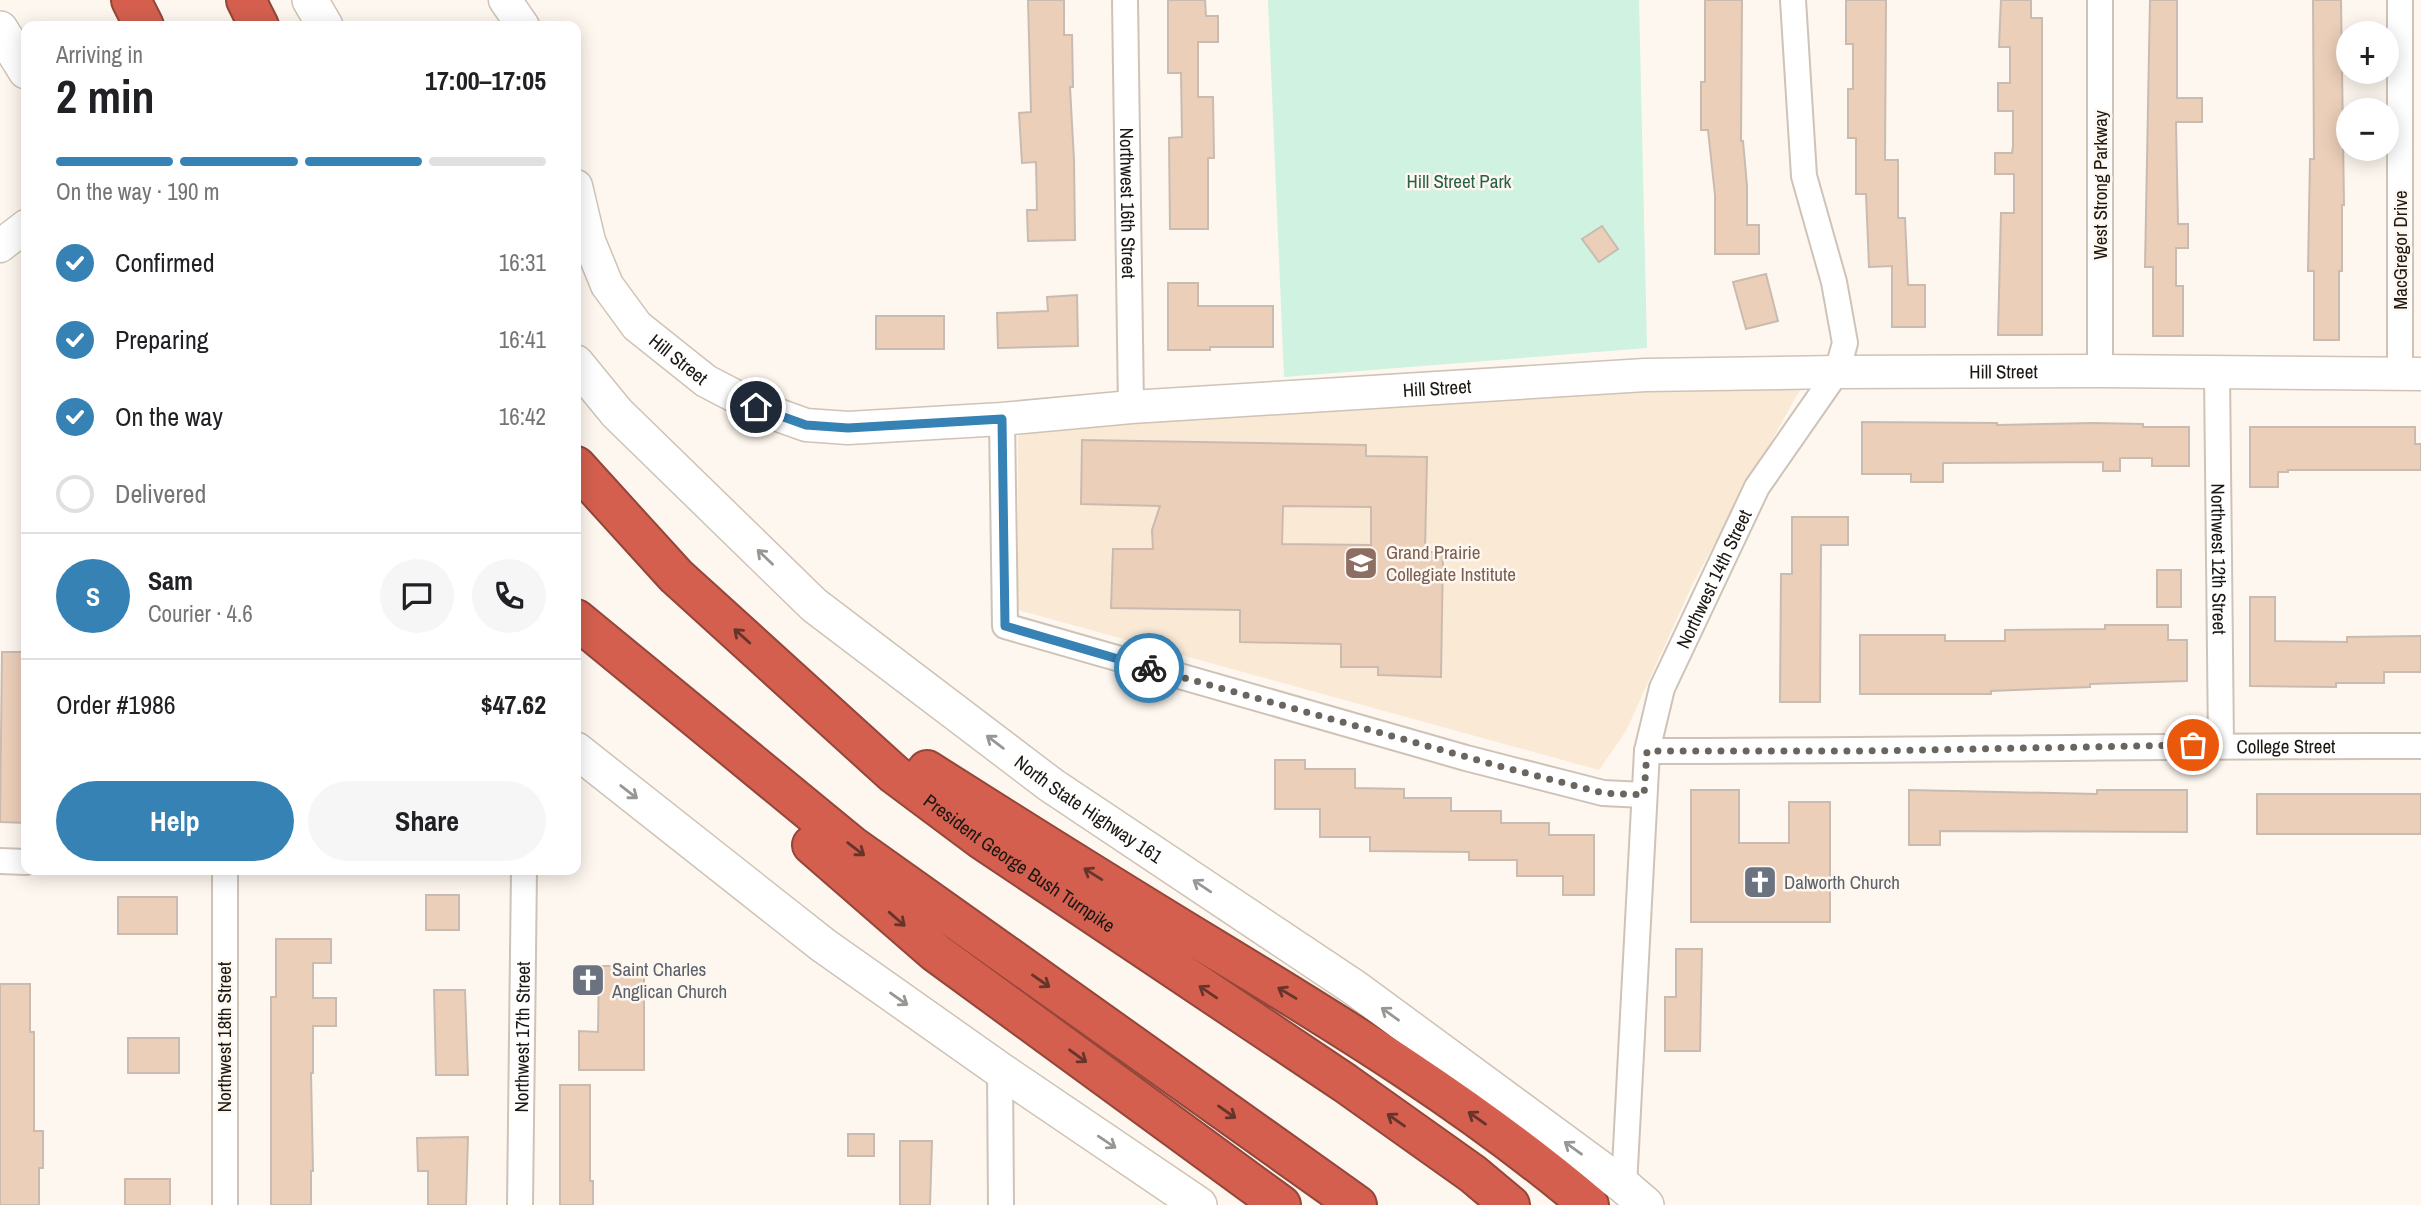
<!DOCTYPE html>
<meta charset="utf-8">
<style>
:root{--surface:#fff;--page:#f6f6f6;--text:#202124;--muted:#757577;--line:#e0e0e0;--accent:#3682b5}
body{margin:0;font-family:"Archivo Narrow",sans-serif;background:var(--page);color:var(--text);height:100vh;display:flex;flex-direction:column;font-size:26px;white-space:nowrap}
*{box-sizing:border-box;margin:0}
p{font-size:23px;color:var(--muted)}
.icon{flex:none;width:38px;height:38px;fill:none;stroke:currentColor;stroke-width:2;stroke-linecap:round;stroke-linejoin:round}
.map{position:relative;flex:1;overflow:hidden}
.drawer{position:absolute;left:21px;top:21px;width:560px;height:854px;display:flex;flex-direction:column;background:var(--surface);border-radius:14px;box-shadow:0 4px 18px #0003}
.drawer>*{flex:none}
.buttons{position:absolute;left:2336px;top:21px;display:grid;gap:14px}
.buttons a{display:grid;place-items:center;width:63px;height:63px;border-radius:50%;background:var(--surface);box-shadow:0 4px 18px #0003;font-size:35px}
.pin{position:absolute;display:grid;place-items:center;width:60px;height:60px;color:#fff;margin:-30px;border:4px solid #fff;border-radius:50%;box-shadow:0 2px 7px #0007}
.courier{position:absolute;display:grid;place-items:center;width:70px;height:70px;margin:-35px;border:5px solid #3682b5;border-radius:50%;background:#fff;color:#222;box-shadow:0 2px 9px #0007}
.overview em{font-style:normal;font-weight:700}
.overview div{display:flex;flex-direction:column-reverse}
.overview{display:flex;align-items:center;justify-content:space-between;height:119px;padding:0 35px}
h1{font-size:46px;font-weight:700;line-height:52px}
.bar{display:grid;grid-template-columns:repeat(4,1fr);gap:10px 7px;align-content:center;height:84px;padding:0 35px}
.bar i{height:9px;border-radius:5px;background:var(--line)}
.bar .on{background:var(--accent)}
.bar p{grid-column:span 4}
.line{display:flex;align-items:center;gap:18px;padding:0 35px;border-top:2px solid var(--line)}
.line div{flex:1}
.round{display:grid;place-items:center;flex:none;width:74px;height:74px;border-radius:37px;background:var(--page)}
ol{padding:0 35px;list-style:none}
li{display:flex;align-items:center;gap:21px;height:77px}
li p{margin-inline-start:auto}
li .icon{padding:7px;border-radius:50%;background:var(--accent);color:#fff;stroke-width:4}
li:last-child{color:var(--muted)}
li i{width:38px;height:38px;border:4px solid var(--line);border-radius:50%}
.primary-button{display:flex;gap:14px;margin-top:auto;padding:14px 35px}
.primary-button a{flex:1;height:80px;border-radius:42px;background:var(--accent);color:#fff;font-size:28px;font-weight:700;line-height:80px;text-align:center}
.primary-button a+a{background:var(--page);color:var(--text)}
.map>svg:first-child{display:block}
.built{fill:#fae9d5}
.green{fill:#d0f2e0}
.building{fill:#ebcfb9;stroke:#c9bbb0;stroke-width:2;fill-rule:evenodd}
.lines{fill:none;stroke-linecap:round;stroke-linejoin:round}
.minor-casing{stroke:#cec3b6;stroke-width:28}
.tertiary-casing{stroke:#cec3b6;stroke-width:35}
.secondary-casing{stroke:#cec3b6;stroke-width:38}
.motorway-casing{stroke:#934639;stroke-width:42}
.minor{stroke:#fff;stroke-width:24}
.tertiary{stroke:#fff;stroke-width:32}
.secondary{stroke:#fff;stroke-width:35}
.motorway{stroke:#d45f4e;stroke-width:38}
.oneway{stroke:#989794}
.oneway2{stroke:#65342a}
.done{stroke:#6a655f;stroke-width:7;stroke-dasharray:0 12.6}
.route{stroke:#3682b5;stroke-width:9}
.labels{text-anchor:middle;stroke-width:5;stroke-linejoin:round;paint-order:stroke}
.park-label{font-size:19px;fill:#286048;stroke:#fef7ef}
.street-label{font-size:19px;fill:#1b1712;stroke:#fef7ef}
.education-label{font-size:19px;fill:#785e54;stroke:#fef7ef;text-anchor:start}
.worship-label{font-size:19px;fill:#5b616d;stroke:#fef7ef;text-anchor:start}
</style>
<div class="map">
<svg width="2421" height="1205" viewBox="0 0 2421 1205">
<rect width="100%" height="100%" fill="#fef7ef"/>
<path class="built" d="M1638,386L1801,388L1693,583L1626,731L1599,770L1018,610V436L1028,429Z"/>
<path class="green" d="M1268,0H1639L1647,348L1284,377Z"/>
<g class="building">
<path d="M1028,0H1064V35H1072L1073,87H1070L1074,160L1075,240L1028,241L1027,210H1037L1036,162L1022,163L1019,113L1031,112Z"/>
<path d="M1168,0H1205L1206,16H1218V42H1198V97H1213L1214,158H1208V229H1170L1169,138L1182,137L1181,73H1168Z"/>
<path d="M1705,0H1742L1741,141H1743L1747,186V225H1759V254H1715V195L1708,130H1701V82H1705Z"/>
<path d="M1846,0H1886L1885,160H1898V218H1905L1908,285H1925V327H1892V266L1869,267L1866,194H1856V138H1848V89H1853V44H1846Z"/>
<path d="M2001,0H2031V18H2042V335H1998L2001,213H2014V174H1995V153H2012L2013,146V111H1998V83H2010V47H1999Z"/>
<path d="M2150,0H2177V98H2202V122H2176L2178,224H2188V248H2176V286H2183V336H2153V267H2145Z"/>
<path d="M2313,0H2341L2344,205H2342V271H2339V340H2314V271H2308L2310,159H2314Z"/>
<path d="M1602,226L1618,249L1599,262L1582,239Z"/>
<path d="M1766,274L1778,321L1746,329L1733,282Z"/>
<path d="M1168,283H1198V306H1273V347H1210V350H1168Z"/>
<path d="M1077,295L1078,346L998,348L997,313L1048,311L1047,297Z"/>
<rect x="876" y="316" width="68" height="33"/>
<path d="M1862,422L1997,423V425L2094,423L2143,424V427H2189V466H2152V458H2120V471H2103V462L1943,463V482H1911V474H1862Z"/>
<path d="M2250,427H2415V444H2421V470H2288V472H2278V487H2250Z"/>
<path d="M1082,440L1366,445V456L1427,457L1425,552H1443L1441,677L1378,675V667H1341V644L1240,642V610L1111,608L1113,549H1153L1152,530L1160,506L1081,504ZM1283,506L1371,507V545L1282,544Z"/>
<path d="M1792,517H1848V545H1821L1820,702H1780L1781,574H1792Z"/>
<rect x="2157" y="570" width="24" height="37"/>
<path d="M2250,597H2275V641L2347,642V637L2421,636V672H2384V683H2336V687L2250,686Z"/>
<path d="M2105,625H2168V640H2187V681L2090,684V687L1991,691V694H1860V635H1945V641H2005V630L2105,629Z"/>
<path d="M2,652H26V823L0,822Z"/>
<path d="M1275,760H1305V769H1355V788L1404,789V798H1451V811H1501V823H1549V835H1594V895H1563V876H1517V860H1469V852L1370,851V837H1320V809H1275Z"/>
<path d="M1691,790H1739V843H1789V802H1830V922H1691Z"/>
<path d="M1909,790L2097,794V790H2187V832L1940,831V845H1909Z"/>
<rect x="2257" y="794" width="164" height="40"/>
<rect x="426" y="895" width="33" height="35"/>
<rect x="118" y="897" width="59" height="37"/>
<path d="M276,939H331V963H313V998H336V1026H313V1073H311L313,1171H311V1205H271V997H276Z"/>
<path d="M1676,949H1702L1700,1051H1665V997H1676Z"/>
<path d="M599,966H644V1070H579V1031L598,1032Z"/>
<path d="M0,984H30V1032H34V1131H43V1168H39V1205H0Z"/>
<path d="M434,990H465L468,1075H436Z"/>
<rect x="128" y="1038" width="51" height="35"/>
<path d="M560,1085H590V1181H593V1205H560Z"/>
<rect x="848" y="1134" width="26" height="22"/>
<path d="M468,1137L466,1205H428V1171H418L417,1138Z"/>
<path d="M900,1141H932L930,1205H900Z"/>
<rect x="125" y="1179" width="45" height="26"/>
</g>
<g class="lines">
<g class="minor-casing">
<g id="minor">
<path id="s1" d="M1125,0L1131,407"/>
<path d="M2100,0V371"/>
<path d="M2400,0V374"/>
<path id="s2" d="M2217,373L2221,745"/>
<path d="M1002,419L1005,626L1466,758L1603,793L1644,795"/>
<path id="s3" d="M1647,751C1905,751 2163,745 2421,746"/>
<path d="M0,861L26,862"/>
<path d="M1000,1070L1001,1205"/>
<path id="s4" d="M1624,1186L1647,751L1662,688L1757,487L1837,372L1845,343L1834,282L1804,176L1793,0"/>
<path d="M225,1205V870"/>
<path id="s5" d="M520,1205L524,870"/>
</g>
</g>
<g class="tertiary-casing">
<g id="tertiary">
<path d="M505,0L523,26"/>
<path id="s6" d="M576,186L589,241L607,285L637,326L706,381L756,407L806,425L848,428L1002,419L1131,407L1645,375L1837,372L2100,371L2421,374"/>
<path d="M0,246L26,226"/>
</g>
</g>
<g class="secondary-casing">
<g id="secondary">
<path d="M310,0L325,26"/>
<path d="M0,29L26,71"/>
<path id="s7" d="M576,363L617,413L814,605L1051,785L1355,988L1624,1186L1646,1205"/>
<path d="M576,750L823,945L1000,1070L1199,1205"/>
</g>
</g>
<g class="motorway-casing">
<g id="motorway">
<path d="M131,0L144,26"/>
<path d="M246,0L259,26"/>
<path id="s8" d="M576,466L676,576L894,774L981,839L1345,1083L1473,1174L1510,1205"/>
<path d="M576,619L851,845L1357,1205"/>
<path d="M927,770C1023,831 1119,891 1216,950C1346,1029 1472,1106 1589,1205"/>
<path d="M812,845L935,952L1281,1205"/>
</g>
</g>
<use href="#minor" class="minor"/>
<use href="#tertiary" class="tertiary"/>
<use href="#secondary" class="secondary"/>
<use href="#motorway" class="motorway"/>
</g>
<defs><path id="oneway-shaft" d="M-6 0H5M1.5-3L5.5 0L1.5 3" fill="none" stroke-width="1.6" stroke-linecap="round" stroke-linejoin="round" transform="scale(1.75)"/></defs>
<g class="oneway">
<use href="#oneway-shaft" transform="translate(765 557) rotate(-136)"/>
<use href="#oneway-shaft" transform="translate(995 742) rotate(-143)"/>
<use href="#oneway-shaft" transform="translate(629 792) rotate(38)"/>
<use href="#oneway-shaft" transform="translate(1202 886) rotate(-146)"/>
<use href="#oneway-shaft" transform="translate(899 999) rotate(35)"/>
<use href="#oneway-shaft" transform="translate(1390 1014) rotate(-144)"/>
<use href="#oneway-shaft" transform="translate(1107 1142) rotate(34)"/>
<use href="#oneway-shaft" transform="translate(1573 1148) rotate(-144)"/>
</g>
<g class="oneway2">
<use href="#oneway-shaft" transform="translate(742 636) rotate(-138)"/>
<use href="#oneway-shaft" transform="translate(856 849) rotate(37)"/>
<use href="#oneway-shaft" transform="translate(1093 874) rotate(-148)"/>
<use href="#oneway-shaft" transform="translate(897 919) rotate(41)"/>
<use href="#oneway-shaft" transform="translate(1041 981) rotate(35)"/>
<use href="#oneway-shaft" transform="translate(1208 992) rotate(-146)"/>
<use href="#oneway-shaft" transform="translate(1287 993) rotate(-149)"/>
<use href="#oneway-shaft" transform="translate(1078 1056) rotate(36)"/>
<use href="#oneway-shaft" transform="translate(1227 1112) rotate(35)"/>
<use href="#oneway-shaft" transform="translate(1477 1118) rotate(-145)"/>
<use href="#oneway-shaft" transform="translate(1396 1120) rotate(-145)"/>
</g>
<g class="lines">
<path class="done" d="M1149,668L1499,766L1603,793L1644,795L1647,751H1865L2193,745"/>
<path class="route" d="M756,407L806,425L848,428L1002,419L1005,626L1149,668"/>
</g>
<defs>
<g id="school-square" transform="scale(1.75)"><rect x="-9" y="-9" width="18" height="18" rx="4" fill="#8d6e63" stroke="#fef7ef"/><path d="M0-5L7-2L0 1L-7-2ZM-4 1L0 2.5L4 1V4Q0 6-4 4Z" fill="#fff"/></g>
<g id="church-square" transform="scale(1.75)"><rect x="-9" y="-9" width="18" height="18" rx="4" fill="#6b7280" stroke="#fef7ef"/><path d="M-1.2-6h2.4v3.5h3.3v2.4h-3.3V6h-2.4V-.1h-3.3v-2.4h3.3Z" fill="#fff"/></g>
</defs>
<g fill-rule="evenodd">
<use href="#school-square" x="1361" y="563"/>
<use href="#church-square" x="1760" y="882"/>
<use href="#church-square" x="588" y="980"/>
</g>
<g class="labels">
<g class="park-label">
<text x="1459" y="188">Hill Street Park</text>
</g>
<g class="street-label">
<text transform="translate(2100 185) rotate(-90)" y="7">West Strong Parkway</text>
<text dy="7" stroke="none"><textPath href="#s1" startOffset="203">Northwest 16th Street</textPath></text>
<text transform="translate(2400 250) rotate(-90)" y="7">MacGregor Drive</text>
<text dy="7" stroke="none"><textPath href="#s6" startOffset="208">Hill Street</textPath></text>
<text dy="7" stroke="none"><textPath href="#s6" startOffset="1552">Hill Street</textPath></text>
<text dy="7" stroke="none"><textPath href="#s6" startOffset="985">Hill Street</textPath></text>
<text dy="7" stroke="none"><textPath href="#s2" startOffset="186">Northwest 12th Street</textPath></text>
<text dy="7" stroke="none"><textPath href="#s4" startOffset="621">Northwest 14th Street</textPath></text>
<text dy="7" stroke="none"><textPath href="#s3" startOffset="639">College Street</textPath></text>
<text dy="7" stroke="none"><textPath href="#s7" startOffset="682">North State Highway 161</textPath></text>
<text dy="7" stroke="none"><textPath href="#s8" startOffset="597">President George Bush Turnpike</textPath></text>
<text transform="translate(224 1037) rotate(-90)" y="7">Northwest 18th Street</text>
<text dy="7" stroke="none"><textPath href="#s5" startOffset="168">Northwest 17th Street</textPath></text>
</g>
<g class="education-label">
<text x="1386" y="559">Grand Prairie<tspan x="1386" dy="22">Collegiate Institute</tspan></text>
</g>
<g class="worship-label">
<text x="1784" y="889">Dalworth Church</text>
<text x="612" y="976">Saint Charles<tspan x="612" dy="22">Anglican Church</tspan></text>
</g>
</g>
</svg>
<div class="buttons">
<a>+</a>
<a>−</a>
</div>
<div class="pin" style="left:2193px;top:745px;background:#ea580c"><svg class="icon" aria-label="bag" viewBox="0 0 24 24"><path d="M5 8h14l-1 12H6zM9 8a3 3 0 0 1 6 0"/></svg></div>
<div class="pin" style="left:756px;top:407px;background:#1f2937"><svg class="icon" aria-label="home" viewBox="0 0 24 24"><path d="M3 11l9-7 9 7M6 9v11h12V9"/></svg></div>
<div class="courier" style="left:1149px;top:668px"><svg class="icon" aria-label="bike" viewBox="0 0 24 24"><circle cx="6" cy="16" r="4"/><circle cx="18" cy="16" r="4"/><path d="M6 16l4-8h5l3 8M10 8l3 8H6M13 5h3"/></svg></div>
<section class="drawer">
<div class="overview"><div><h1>2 min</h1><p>Arriving in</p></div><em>17:00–17:05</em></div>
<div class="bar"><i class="on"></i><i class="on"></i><i class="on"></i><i></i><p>On the way · 190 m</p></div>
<ol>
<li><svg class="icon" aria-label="check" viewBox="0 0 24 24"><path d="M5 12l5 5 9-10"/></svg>Confirmed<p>16:31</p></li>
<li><svg class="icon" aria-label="check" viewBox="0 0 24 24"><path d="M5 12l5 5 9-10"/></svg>Preparing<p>16:41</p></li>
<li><svg class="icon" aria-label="check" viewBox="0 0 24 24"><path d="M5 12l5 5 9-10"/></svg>On the way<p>16:42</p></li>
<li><i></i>Delivered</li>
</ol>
<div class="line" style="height:126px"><b class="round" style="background:var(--accent);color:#fff">S</b><div><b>Sam</b><p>Courier · 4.6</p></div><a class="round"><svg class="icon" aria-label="chat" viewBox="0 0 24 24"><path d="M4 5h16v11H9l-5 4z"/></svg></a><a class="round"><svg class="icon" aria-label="phone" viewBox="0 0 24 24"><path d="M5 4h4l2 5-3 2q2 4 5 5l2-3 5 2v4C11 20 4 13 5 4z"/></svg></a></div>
<div class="line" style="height:91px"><div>Order #1986</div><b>$47.62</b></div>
<div class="primary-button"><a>Help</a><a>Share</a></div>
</section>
</div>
